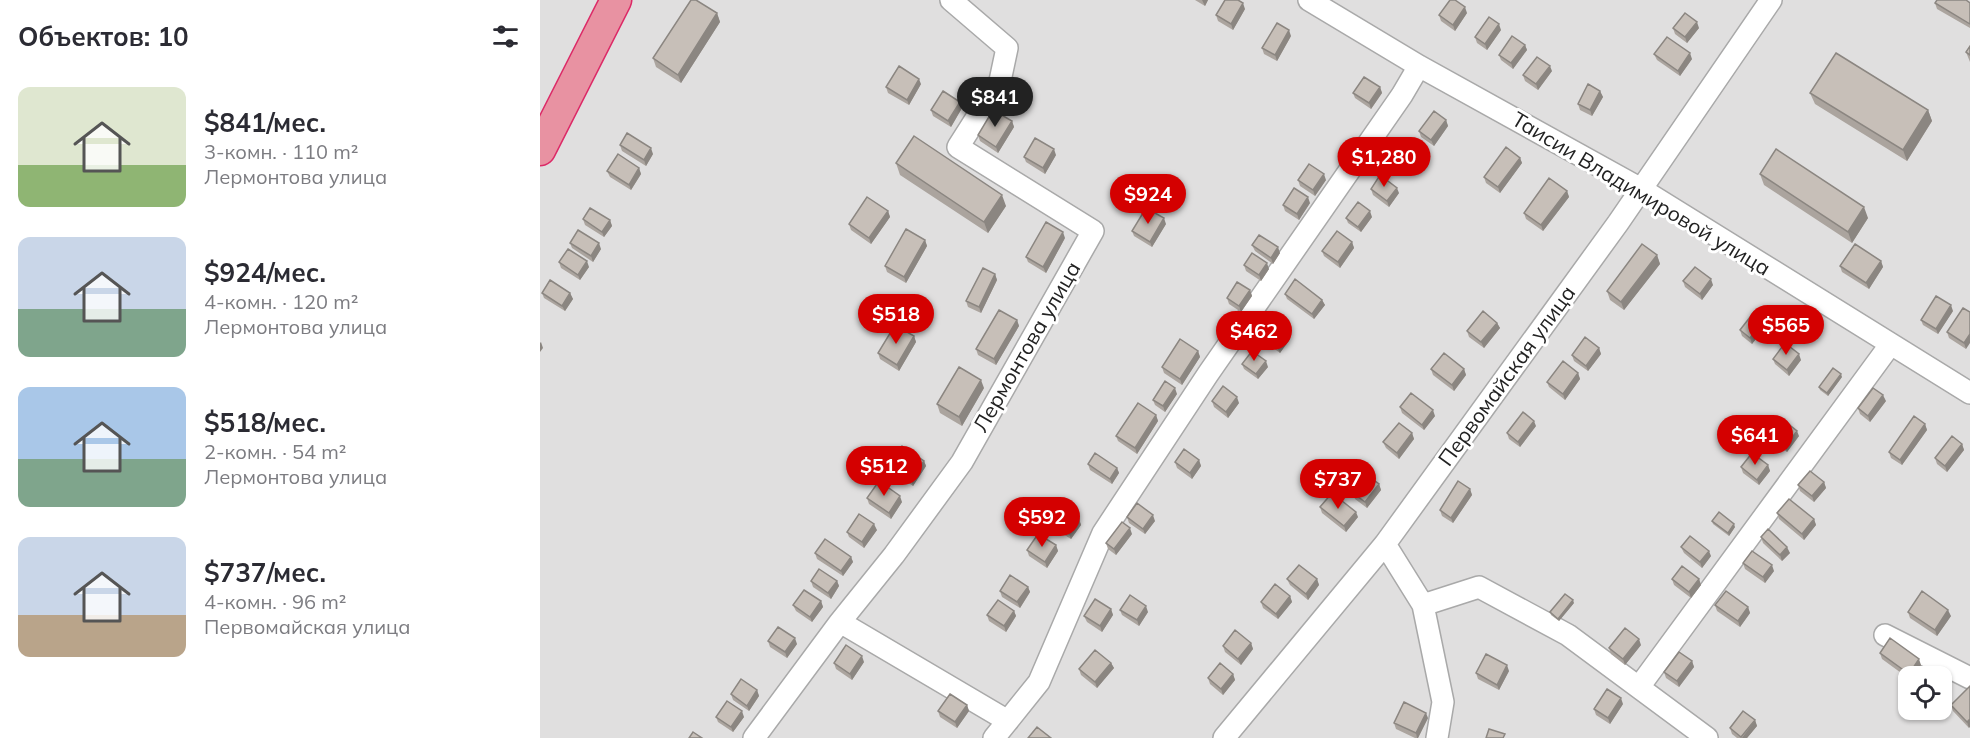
<!DOCTYPE html>
<html lang="ru">
<meta charset="utf-8">
<style>
body{margin:0;font-family:Mulish,sans-serif;background:#f7f7f7;color:#2b2b33;height:100vh;display:flex;flex-direction:column;font-size:22px;white-space:nowrap}
*{box-sizing:border-box;margin:0}
p{font-size:20px;color:#7c7c81}
.icon{flex:none;width:33px;height:33px;fill:none;stroke:currentColor;stroke-width:2;stroke-linecap:round;stroke-linejoin:round}
.map{position:relative;flex:1;overflow:hidden}
.sheet{display:flex;flex-direction:column;background:#fff;width:540px}
.sheet>*{flex:none}
.fabs{position:absolute;left:1358px;top:666px;display:grid;gap:12px}
.fabs a{display:grid;place-items:center;width:54px;height:54px;border-radius:12px;background:#fff;box-shadow:0 2px 4px #0004;font-size:30px}
.price{position:absolute;translate:-50% -51px;padding:0 14px;border-radius:21px;background:#d40000;color:#fff;font-size:20px;line-height:39px;filter:drop-shadow(0 2px 3px #0008)}
.price::after{content:'';position:absolute;left:50%;top:36px;width:18px;height:14px;margin-left:-9px;background:inherit;clip-path:polygon(0 0,100% 0,50% 100%)}
.price.selected{background:#222;color:#fff}
ul{padding:0;list-style:none}
li{display:flex;align-items:center;gap:18px;height:150px;padding:0 18px}
li span{display:grid;place-items:center;flex:none;width:168px;height:120px;border-radius:12px;color:#555}
li>.icon{margin-inline-start:auto}
span .icon{width:72px;height:72px;fill:#fffc;stroke-width:1}
li b{font-size:26px}
h2{display:flex;justify-content:space-between;align-items:center;height:72px;padding:0 18px;font-size:26px}
main{display:flex;flex:1;min-height:0}
.map>svg:first-child{display:block}
</style>
<main>
<section class="sheet">
<h2>Объектов: 10<svg class="icon" aria-label="filters" viewBox="0 0 24 24"><path d="M4 7h16M4 17h16"/><circle cx="9" cy="7" r="2"/><circle cx="15" cy="17" r="2"/></svg></h2>
<ul>
<li><span style="background:linear-gradient(#dfe7d0 65%,#8fb573 0)"><svg class="icon" aria-label="home" viewBox="0 0 24 24"><path d="M3 11l9-7 9 7M6 9v11h12V9"/></svg></span><div><b>$841/мес.</b><p>3-комн. · 110 m²</p><p>Лермонтова улица</p></div></li>
<li><span style="background:linear-gradient(#c9d6e8 60%,#7fa58c 0)"><svg class="icon" aria-label="home" viewBox="0 0 24 24"><path d="M3 11l9-7 9 7M6 9v11h12V9"/></svg></span><div><b>$924/мес.</b><p>4-комн. · 120 m²</p><p>Лермонтова улица</p></div></li>
<li><span style="background:linear-gradient(#a9c7e8 60%,#7fa58c 0)"><svg class="icon" aria-label="home" viewBox="0 0 24 24"><path d="M3 11l9-7 9 7M6 9v11h12V9"/></svg></span><div><b>$518/мес.</b><p>2-комн. · 54 m²</p><p>Лермонтова улица</p></div></li>
<li><span style="background:linear-gradient(#c9d6e8 65%,#b9a48a 0)"><svg class="icon" aria-label="home" viewBox="0 0 24 24"><path d="M3 11l9-7 9 7M6 9v11h12V9"/></svg></span><div><b>$737/мес.</b><p>4-комн. · 96 m²</p><p>Первомайская улица</p></div></li>
</ul>
</section>
<div class="map">
<svg width="1430" height="738" viewBox="0 0 1430 738">
<rect width="100%" height="100%" fill="#f2efe9"/>
<path fill="#e0dfdf" fill-rule="evenodd" d="M0 0H1430V738H0ZM1368 676H1401V710H1368Z"/>
<g fill="none" stroke-linecap="round" stroke-linejoin="round">
<defs>
<path id="minor" d="M769 0 879 66 1101 189 1430 393
M845 544 883 605 903 702 897 738
M883 605 939 587 1028 635 1167 738
M300 622 468 721
M1345 635 1430 678
M1099 687 1350 345
M214 738 300 622 354 555 422 462 553 231 418 147 460 81 467 48 411 0
M454 738 499 682 563 533 668 374 862 95 879 66
M684 738 845 544 1078 223 1231 0"/>
<path id="highway" d="M0 150 76 0"/>
</defs>
<use href="#minor" stroke="#a9a9a9" stroke-width="24"/>
<use href="#highway" stroke="#dc2a67" stroke-width="33"/>
<use href="#minor" stroke="#fff" stroke-width="21"/>
<use href="#highway" stroke="#e892a2" stroke-width="30"/>
</g>
<path fill="#aba49e" d="M655 0H668L665 6Z
M1395 3H1430V28L1397 9Z
M705 9 693 30 678 21 676 15Z
M177 13 180 22 141 83 116 67 113 58Z
M927 13 915 31 901 21 899 15Z
M1133 28H1159L1147 43 1135 34Z
M961 30 947 50 937 43 935 37Z
M751 36 737 61 724 54 722 48Z
M985 45 987 50 973 69 961 60 959 55Z
M1430 46V62L1426 52Z
M1114 54 1152 59 1140 76 1117 60Z
M1012 71 998 90 985 81 983 75Z
M381 84 369 105 348 93 346 87Z
M840 87 842 93 831 109 815 98 813 93Z
M1060 91 1063 97 1052 116 1040 110 1038 104Z
M1270 93 1388 110 1392 121 1367 161 1275 104Z
M422 108 411 127 393 116 391 110Z
M906 120 908 126 894 146 881 137 879 131Z
M472 121 474 127 458 153 440 141 438 135Z
M80 145 113 154 106 166 82 151Z
M516 155 505 174 486 162 484 157Z
M980 158 982 163 960 193 946 183 944 177Z
M356 163 466 206 448 233 360 175Z
M99 168 101 174 91 190 70 177 67 171Z
M1220 174 1328 218 1312 243 1224 185Z
M758 180H786L775 196 760 186Z
M831 189 859 193 849 207 833 195Z
M1027 191 1029 197 1003 231 986 219 984 213Z
M770 203 759 220 745 211 743 205Z
M348 211 350 217 331 244 311 230 309 224Z
M832 217 821 232 808 223 806 218Z
M43 219 70 220 72 226 64 237 45 225Z
M626 224 612 247 594 236 592 231Z
M525 238 506 273 488 262 486 257Z
M385 240 387 246 366 283 347 272 345 266Z
M812 242 814 248 800 268 784 256 782 251Z
M30 243 61 249 53 262 32 248Z
M712 245 740 253 733 264 715 251Z
M1117 255 1120 264 1084 310 1070 300 1067 291Z
M1341 261 1343 267 1329 289 1302 272 1300 266Z
M19 262 49 267 40 280 21 268Z
M704 265 729 269 721 281 706 271Z
M455 274 457 280 441 313 428 307 426 301Z
M1143 281 1173 285 1162 300 1145 287Z
M710 290 712 296 701 312 689 304 687 298Z
M2 293H30L33 299 25 311 4 298Z
M745 294 782 300 785 305 774 319 747 299Z
M1423 308 1426 349 1409 338 1407 332Z
M1413 311 1398 334 1383 325 1381 320Z
M477 320 479 326 456 365 438 355 436 349Z
M957 323 960 328 944 348 929 337 927 331Z
M1226 326 1212 344 1202 336 1200 330Z
M748 333 750 339 740 353 724 341 722 335Z
M374 336 376 342 359 371 340 359 338 353Z
M1059 348 1061 354 1048 371 1034 361 1032 355Z
M658 351 660 357 642 385 624 373 622 367Z
M1233 359 1261 360 1249 376 1235 364Z
M702 364 728 367 718 379 704 369Z
M891 369H924L926 375 914 391 893 375Z
M1038 373 1040 379 1025 400 1009 387 1007 382Z
M1302 377 1288 396 1280 390 1279 387Z
M444 388 422 426 400 413 397 404Z
M637 394 625 412 615 405 613 400Z
M672 401 699 403 688 418 674 407Z
M1346 401 1330 422 1320 414 1318 408Z
M860 407 895 416 884 430 862 413Z
M616 415 618 421 597 454 578 441 576 436Z
M1385 424 1387 430 1362 465 1351 458 1349 452Z
M996 426 980 447 969 439 967 433Z
M872 433 874 439 859 459 846 448 843 442Z
M1230 435 1259 436 1247 452 1232 441Z
M1422 444 1424 450 1407 472 1397 464 1395 458Z
M659 460 661 466 652 479 637 468 635 462Z
M384 461 386 466 373 486 351 471 349 465Z
M548 464 577 468 579 473 572 484 550 470Z
M1228 465 1230 471 1219 485 1203 473 1201 467Z
M1284 482 1286 488 1274 502 1260 491 1258 485Z
M839 484 841 490 827 508 815 499 813 493Z
M930 489 932 495 913 523 902 516 900 510Z
M327 498 362 502 351 519 329 504Z
M780 507 818 517 806 532 782 513Z
M1237 513 1274 519 1276 525 1264 540 1239 519Z
M587 517 615 521 605 534 589 523Z
M539 519 541 525 531 539 515 529 513 523Z
M1172 521 1195 527 1189 536 1173 524Z
M337 530 324 548 309 537 307 532Z
M592 534 576 555 568 549 566 543Z
M1221 537 1250 553 1242 561 1223 543Z
M516 545 518 551 507 568 489 556 487 550Z
M1141 547 1171 556 1162 568 1144 553Z
M275 553 311 557 313 562 303 576 277 559Z
M1203 563 1234 571 1225 583 1205 569Z
M747 579H777L779 585 768 600 750 585Z
M1132 579H1159L1161 585 1151 598 1134 585Z
M271 581H297L299 586 291 599 273 587Z
M488 587 490 592 480 608 462 597 460 591Z
M750 596 752 602 738 619 723 608 721 602Z
M281 601 283 607 272 622 256 611 253 605Z
M1034 603 1019 621 1011 615 1010 612Z
M1175 605 1208 607 1210 613 1200 627 1177 611Z
M571 609 573 615 562 632 547 622 544 616Z
M580 610 608 612 599 626 582 615Z
M474 611 476 616 466 632 449 621 447 615Z
M1368 612 1411 616 1397 636 1370 618Z
M228 641 257 644 247 658 230 647Z
M711 643 713 649 701 665 685 652 683 646Z
M1101 645 1085 665 1071 654 1069 648Z
M1340 653 1381 665 1373 676H1368V678L1342 659Z
M1152 661 1154 667 1139 687 1126 678 1124 672Z
M324 662 312 680 296 669 294 663Z
M571 663 574 668 557 688 541 675 539 669Z
M969 671 959 690 938 679 936 673Z
M693 674 695 680 683 695 670 684 668 678Z
M1430 686 1429 728 1413 711 1411 705Z
M217 690 219 696 209 711 193 700 191 694Z
M1083 704 1070 724 1056 715 1054 709Z
M427 705 429 711 417 728 400 717 398 711Z
M176 717H204L193 732 178 722Z
M888 718 878 738H875L856 729 854 723Z
M1215 720 1217 726 1207 738H1197L1192 734 1190 728Z"/>
<path fill="#8b8681" d="M662 0H668L665 6Z
M703 3 705 9 693 30 691 24Z
M925 7 927 13 915 31 913 25Z
M177 13 180 22 141 83 138 75Z
M1157 22 1159 28 1147 43 1145 37Z
M959 24 961 30 947 50 945 44Z
M749 30 751 36 737 61 735 55Z
M985 45 987 50 973 69 971 63Z
M1150 53 1152 59 1140 76 1138 71Z
M1010 66 1012 71 998 90 996 84Z
M379 79 381 84 369 105 367 100Z
M840 87 842 93 831 109 829 103Z
M1060 91 1063 97 1052 116 1050 110Z
M420 102 422 108 411 127 408 121Z
M1388 110 1392 121 1367 161 1363 150Z
M906 120 908 126 894 146 891 140Z
M472 121 474 127 458 153 456 147Z
M111 148 113 154 106 166 104 160Z
M514 149 516 155 505 174 503 168Z
M980 158 982 163 960 193 958 187Z
M99 168 101 174 91 190 89 185Z
M784 174 786 180 775 196 773 190Z
M857 188 859 193 849 207 847 201Z
M1027 191 1029 197 1003 231 1001 225Z
M462 195 466 206 448 233 444 222Z
M768 197 770 203 759 220 757 214Z
M1324 207 1328 218 1312 243 1308 232Z
M348 211 350 217 331 244 329 238Z
M830 211 832 217 821 232 818 227Z
M624 218 626 224 612 247 610 242Z
M70 220 72 226 64 237 62 232Z
M523 232 525 238 506 273 503 267Z
M385 240 387 246 366 283 364 277Z
M812 242 814 248 800 268 798 262Z
M59 243 61 249 53 262 51 256Z
M738 247 740 253 733 264 731 258Z
M1117 255 1120 264 1084 310 1081 302Z
M47 261 49 267 40 280 38 275Z
M1341 261 1343 267 1329 289 1326 283Z
M727 263 729 269 721 281 719 275Z
M455 274 457 280 441 313 439 307Z
M1171 279 1173 285 1162 300 1160 294Z
M710 290 712 296 701 312 699 306Z
M30 293 33 299 25 311 22 306Z
M782 300 785 305 774 319 772 314Z
M1411 305 1413 311 1398 334 1396 329Z
M477 320 479 326 456 365 454 359Z
M1224 320 1226 326 1212 344 1210 338Z
M957 323 960 328 944 348 941 342Z
M748 333 750 339 740 353 737 347Z
M1430 334V343L1426 349 1424 343Z
M374 336 376 342 359 371 357 365Z
M1 342 3 348 0 352V343Z
M1059 348 1061 354 1048 371 1046 366Z
M658 351 660 357 642 385 640 379Z
M1259 354 1261 360 1249 376 1247 370Z
M726 361 728 367 718 379 716 374Z
M924 369 926 375 914 391 912 385Z
M1038 373 1040 379 1025 400 1023 394Z
M1301 374 1302 377 1288 396 1287 393Z
M441 380 444 388 422 426 419 417Z
M635 388 637 394 625 412 623 406Z
M1343 395 1346 401 1330 422 1328 416Z
M697 397 699 403 688 418 686 412Z
M893 410 895 416 884 430 882 425Z
M616 415 618 421 597 454 595 448Z
M994 421 996 426 980 447 978 442Z
M1385 424 1387 430 1362 465 1360 460Z
M1257 431 1259 436 1247 452 1245 447Z
M872 433 874 439 859 459 857 453Z
M1422 444 1424 450 1407 472 1405 466Z
M659 460 661 466 652 479 650 473Z
M384 461 386 466 373 486 371 480Z
M1228 465 1230 471 1219 485 1217 480Z
M577 468 579 473 572 484 570 479Z
M1284 482 1286 488 1274 502 1272 496Z
M839 484 841 490 827 508 825 502Z
M930 489 932 495 913 523 911 518Z
M360 496 362 502 351 519 349 513Z
M816 512 818 517 806 532 804 526Z
M613 515 615 521 605 534 603 529Z
M539 519 541 525 531 539 529 534Z
M1274 519 1276 525 1264 540 1262 534Z
M334 524 337 530 324 548 322 542Z
M1194 524 1195 527 1189 536 1188 533Z
M590 528 592 534 576 555 574 549Z
M516 545 518 551 507 568 505 562Z
M1247 547 1250 553 1242 561 1240 555Z
M1169 551 1171 556 1162 568 1160 562Z
M311 557 313 562 303 576 301 571Z
M1232 565 1234 571 1225 583 1223 577Z
M777 579 779 585 768 600 766 594Z
M1159 579 1161 585 1151 598 1149 592Z
M297 581 299 586 291 599 288 593Z
M488 587 490 592 480 608 477 602Z
M750 596 752 602 738 619 736 614Z
M1033 600 1034 603 1019 621 1018 619Z
M281 601 283 607 272 622 270 617Z
M606 606 608 612 599 626 597 620Z
M1208 607 1210 613 1200 627 1198 621Z
M571 609 573 615 562 632 560 626Z
M1408 610 1411 616 1397 636 1395 630Z
M474 611 476 616 466 632 464 626Z
M255 638 257 644 247 658 245 652Z
M1099 639 1101 645 1085 665 1083 659Z
M711 643 713 649 701 665 698 659Z
M322 656 324 662 312 680 310 674Z
M1379 659 1381 665 1373 676H1370L1369 674Z
M1152 661 1154 667 1139 687 1137 681Z
M571 663 574 668 557 688 555 682Z
M967 665 969 671 959 690 957 685Z
M693 674 695 680 683 695 681 689Z
M217 690 219 696 209 711 207 706Z
M1081 698 1083 704 1070 724 1068 718Z
M427 705 429 711 417 728 415 722Z
M202 711 204 717 193 732 191 727Z
M886 713 888 718 878 738H877L876 733Z
M1430 719V727L1429 728 1427 722Z
M1215 720 1217 726 1207 738H1202Z"/>
<path fill="#c7bfb8" stroke="#8b8681" stroke-width="1.5" d="M151 0H156L177 13 138 75 113 58Z
M685 0H698L703 3 691 24 676 15Z
M910 0H915L925 7 913 25 899 15Z
M1397 0H1426L1430 3V24L1395 3Z
M1145 13 1157 22 1145 37 1133 28Z
M949 17 959 24 945 44 935 37Z
M737 23 749 30 735 55 722 48Z
M972 36 985 45 971 63 959 55Z
M1127 37 1150 53 1138 71 1114 54Z
M1430 46V55L1426 52Z
M1296 53 1388 110 1363 150 1270 93Z
M997 57 1010 66 996 84 983 75Z
M359 66 379 79 367 100 346 87Z
M824 77 840 87 829 103 813 93Z
M1048 84 1060 91 1050 110 1038 104Z
M403 91 420 102 408 121 391 110Z
M453 110 472 121 456 147 438 135Z
M894 111 906 120 891 140 879 131Z
M87 133 111 148 104 160 80 145Z
M374 136 462 195 444 222 356 163Z
M495 138 514 149 503 168 484 157Z
M966 147 980 158 958 187 944 177Z
M1236 149 1324 207 1308 232 1220 174Z
M78 154 99 168 89 185 67 171Z
M769 164 784 174 773 190 758 180Z
M840 175 857 188 847 201 831 189Z
M1009 178 1027 191 1001 225 984 213Z
M754 188 768 197 757 214 743 205Z
M327 197 348 211 329 238 309 224Z
M818 202 830 211 818 227 806 218Z
M50 208 70 220 62 232 43 219Z
M606 208 624 218 610 242 592 231Z
M506 222 523 232 503 267 486 257Z
M366 229 385 240 364 277 345 266Z
M38 230 59 243 51 256 30 243Z
M797 231 812 242 798 262 782 251Z
M719 235 738 247 731 258 712 245Z
M1102 244 1117 255 1081 302 1067 291Z
M1315 244 1341 261 1326 283 1300 266Z
M28 249 47 261 38 275 19 262Z
M712 253 727 263 719 275 704 265Z
M1155 267 1171 279 1160 294 1143 281Z
M443 268 455 274 439 307 426 301Z
M755 279 782 300 772 314 745 294Z
M10 280 30 293 22 306 2 293Z
M697 282 710 290 699 306 687 298Z
M1396 296 1411 305 1396 329 1381 320Z
M1423 308 1430 312V334L1424 343 1407 332Z
M459 310 477 320 454 359 436 349Z
M943 311 957 323 941 342 927 331Z
M1214 312 1224 320 1210 338 1200 330Z
M732 321 748 333 737 347 722 335Z
M355 325 374 336 357 365 338 353Z
M1045 337 1059 348 1046 366 1032 355Z
M640 339 658 351 640 379 622 367Z
M1245 343 1259 354 1247 370 1233 359Z
M712 351 726 361 716 374 702 364Z
M904 353 924 369 912 385 891 369Z
M1023 361 1038 373 1023 394 1007 382Z
M419 367 441 380 419 417 397 404Z
M1293 368 1301 374 1287 393 1279 387Z
M625 381 635 388 623 406 613 400Z
M683 386 697 397 686 412 672 401Z
M1333 388 1343 395 1328 416 1318 408Z
M871 393 893 410 882 425 860 407Z
M598 403 616 415 595 448 576 436Z
M983 412 994 421 978 442 967 433Z
M1374 416 1385 424 1360 460 1349 452Z
M1242 419 1257 431 1245 447 1230 435Z
M859 423 872 433 857 453 843 442Z
M1412 436 1422 444 1405 466 1395 458Z
M362 446 384 461 371 480 349 465Z
M644 449 659 460 650 473 635 462Z
M555 453 577 468 570 479 548 464Z
M1212 453 1228 465 1217 480 1201 467Z
M1270 471 1284 482 1272 496 1258 485Z
M827 475 839 484 825 502 813 493Z
M339 481 360 496 349 513 327 498Z
M918 481 930 489 911 518 900 510Z
M792 493 816 512 804 526 780 507Z
M1249 499 1274 519 1262 534 1237 513Z
M597 503 613 515 603 529 587 517Z
M523 508 539 519 529 534 513 523Z
M1179 512 1194 524 1188 533 1172 521Z
M319 514 334 524 322 542 307 532Z
M582 522 590 528 574 549 566 543Z
M1228 529 1247 547 1240 555 1221 537Z
M498 534 516 545 505 562 487 550Z
M1150 536 1169 551 1160 562 1141 547Z
M285 539 311 557 301 571 275 553Z
M1212 551 1232 565 1223 577 1203 563Z
M759 565 777 579 766 594 747 579Z
M1142 566 1159 579 1149 592 1132 579Z
M279 569 297 581 288 593 271 581Z
M470 575 488 587 477 602 460 591Z
M735 584 750 596 736 614 721 602Z
M264 590 281 601 270 617 253 605Z
M1186 591 1208 607 1198 621 1175 605Z
M1382 591 1408 610 1395 630 1368 612Z
M1025 594 1033 600 1018 619 1010 612Z
M590 595 606 606 597 620 580 610Z
M555 599 571 609 560 626 544 616Z
M458 600 474 611 464 626 447 615Z
M238 627 255 638 245 652 228 641Z
M1085 628 1099 639 1083 659 1069 648Z
M695 630 711 643 698 659 683 646Z
M1350 638 1379 659 1369 674 1340 653Z
M306 645 322 656 310 674 294 663Z
M555 650 571 663 555 682 539 669Z
M1139 652 1152 661 1137 681 1124 672Z
M946 654 967 665 957 685 936 673Z
M680 663 693 674 681 689 668 678Z
M201 679 217 690 207 706 191 694Z
M1430 686V719L1427 722 1411 705Z
M1067 689 1081 698 1068 718 1054 709Z
M410 694 427 705 415 722 398 711Z
M187 701 202 711 191 727 176 717Z
M864 702 886 713 876 733 854 723Z
M1203 711 1215 720 1201 737 1190 728Z
M497 727 511 738H488Z
M949 729 965 734 963 738H946Z
M153 732 162 738H149Z"/>
<g text-anchor="middle" stroke-width="6" stroke-linejoin="round" paint-order="stroke">
<g font-size="21" fill="#222" stroke="#fff">
<text transform="translate(1101 194) rotate(31)" y="7">Таисии Владимировой улица</text>
<text transform="translate(487 347) rotate(-60)" y="7">Лермонтова улица</text>
<text transform="translate(967 376) rotate(-54)" y="7">Первомайская улица</text>
</g>
</g>
</svg>
<div class="fabs">
<a><svg class="icon" aria-label="locate" viewBox="0 0 24 24"><circle cx="12" cy="12" r="6"/><path d="M12 2v4M12 18v4M2 12h4M18 12h4"/></svg></a>
</div>
<b class="price selected" style="left:455px;top:128px">$841</b>
<b class="price" style="left:844px;top:188px">$1,280</b>
<b class="price" style="left:608px;top:225px">$924</b>
<b class="price" style="left:356px;top:345px">$518</b>
<b class="price" style="left:1246px;top:356px">$565</b>
<b class="price" style="left:714px;top:362px">$462</b>
<b class="price" style="left:1215px;top:466px">$641</b>
<b class="price" style="left:344px;top:497px">$512</b>
<b class="price" style="left:798px;top:510px">$737</b>
<b class="price" style="left:502px;top:548px">$592</b>
</div>
</main>
